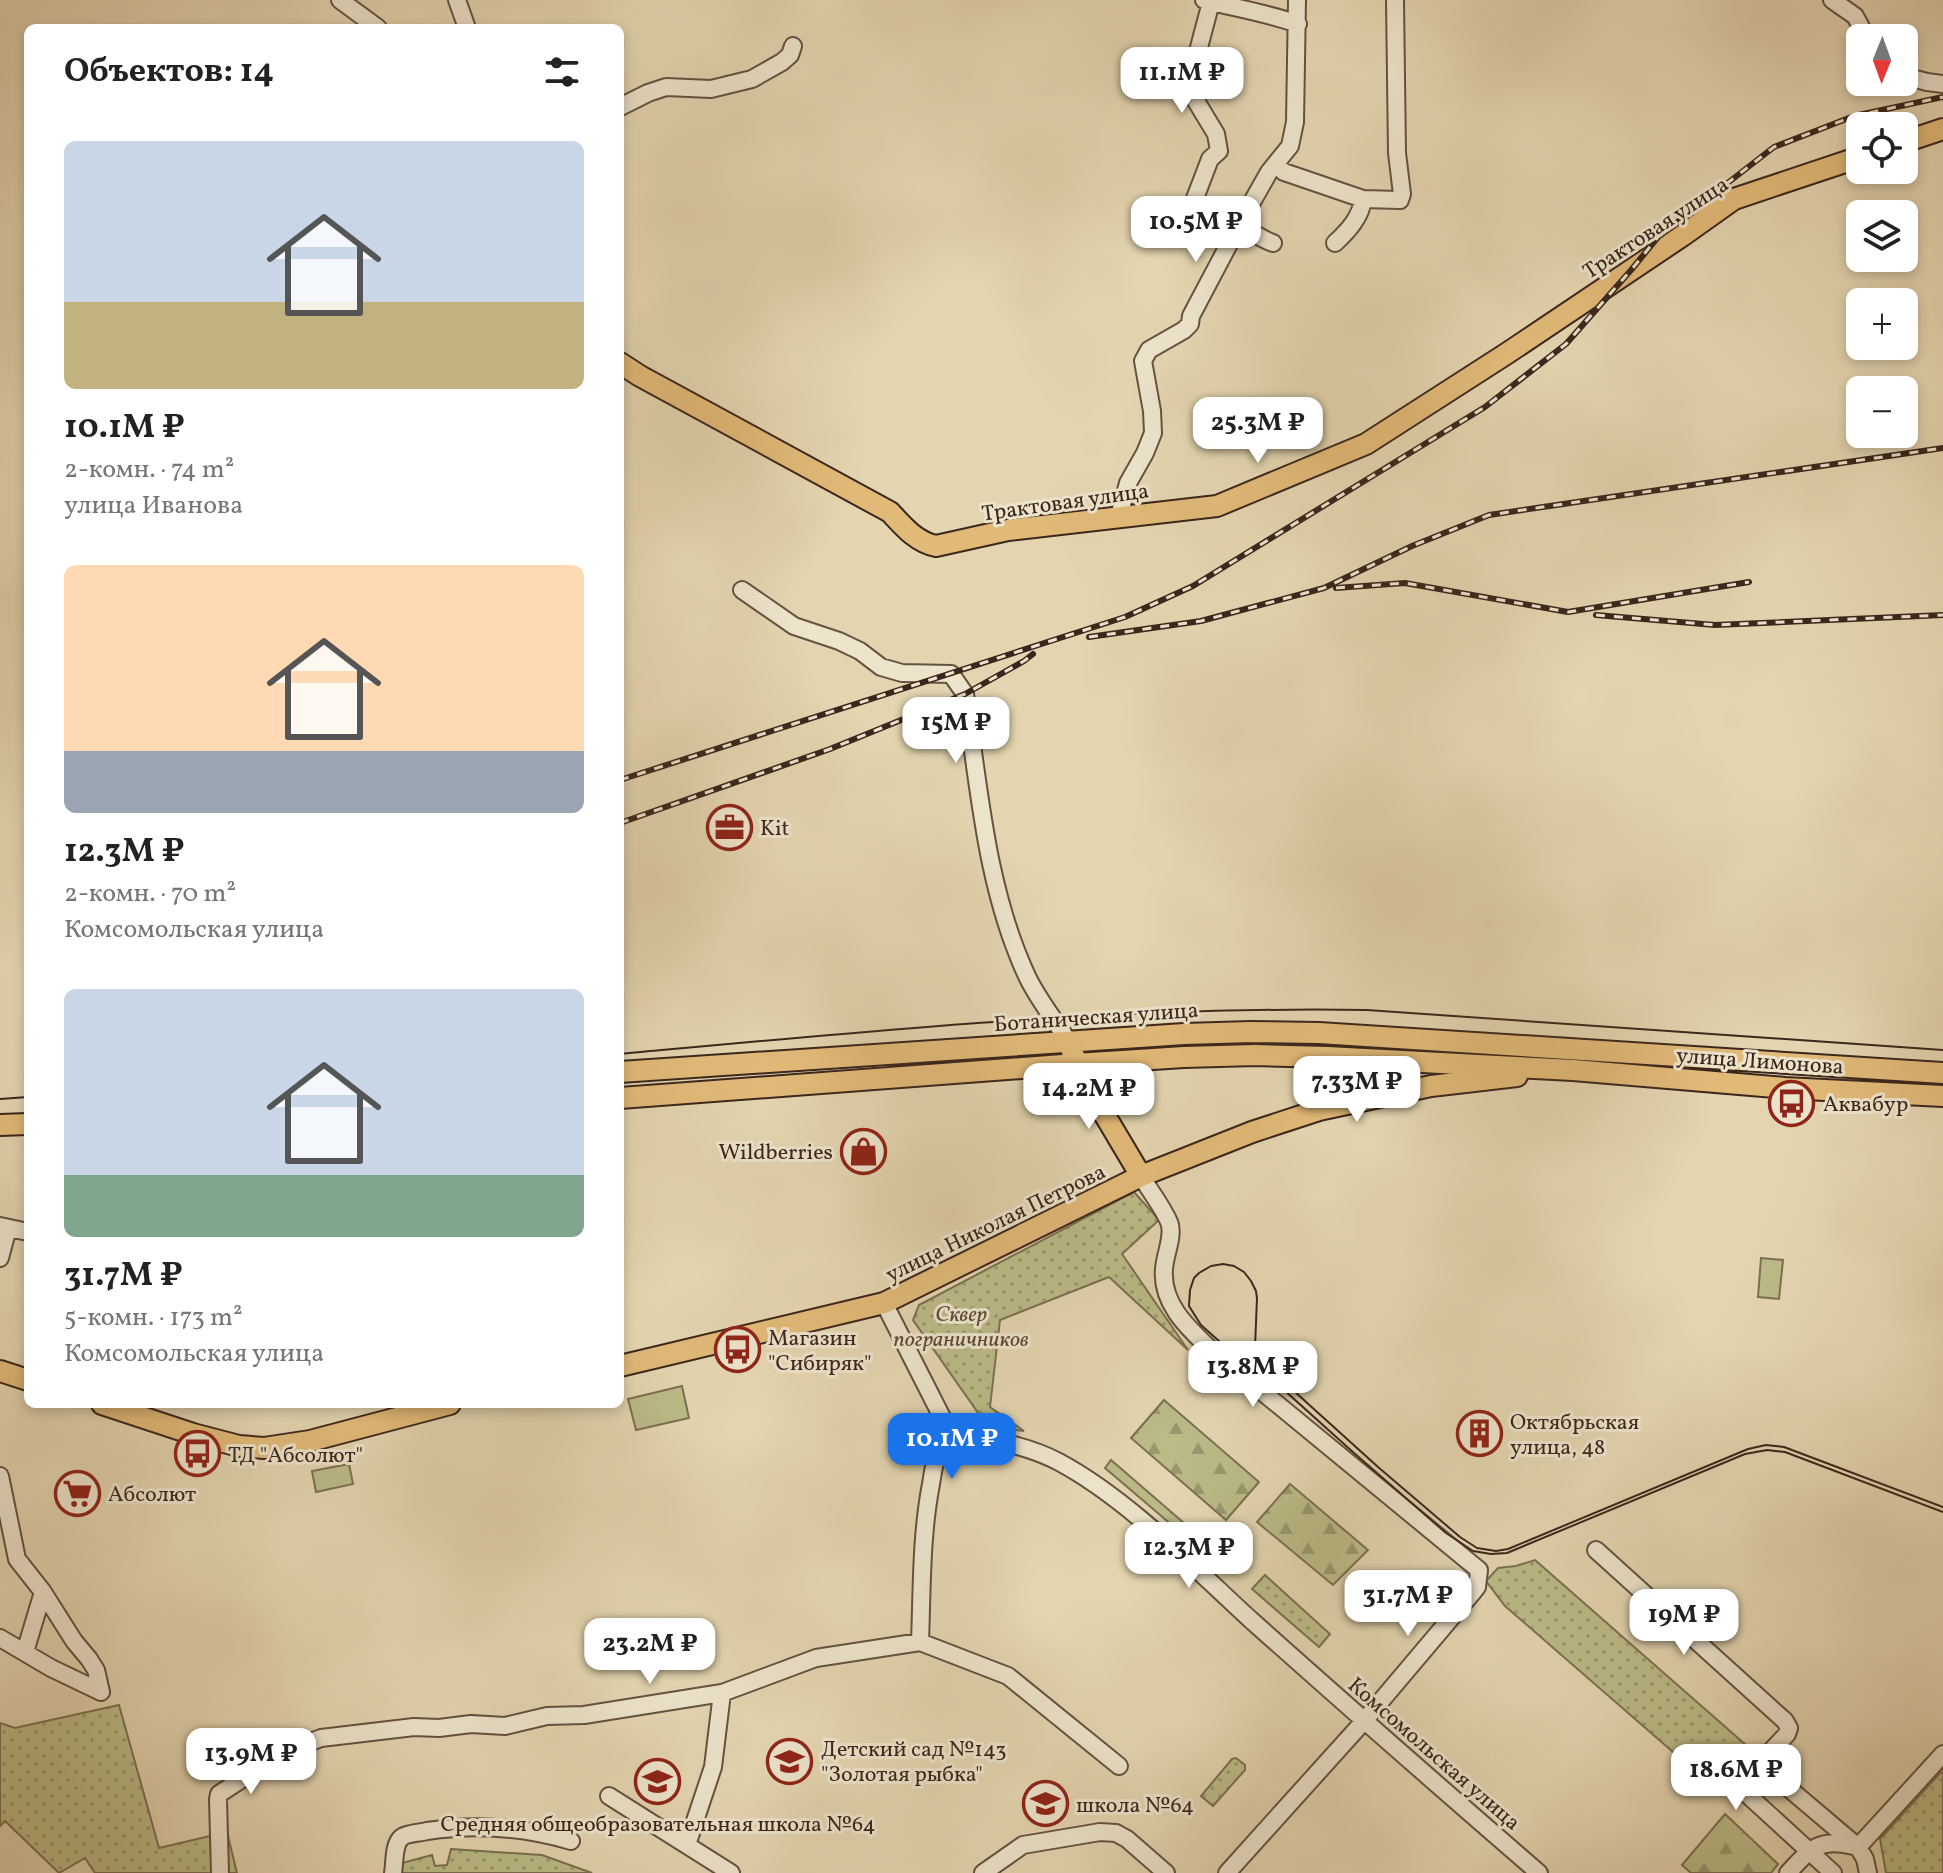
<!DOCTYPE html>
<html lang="ru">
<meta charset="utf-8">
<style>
body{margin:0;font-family:Vollkorn,serif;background:#f2f2f2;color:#222;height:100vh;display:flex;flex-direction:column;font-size:30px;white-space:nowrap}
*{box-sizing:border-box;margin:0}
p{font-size:26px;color:#767676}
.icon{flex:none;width:44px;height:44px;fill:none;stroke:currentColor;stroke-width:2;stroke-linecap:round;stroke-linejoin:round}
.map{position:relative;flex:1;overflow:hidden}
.drawer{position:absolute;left:24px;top:24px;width:600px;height:1384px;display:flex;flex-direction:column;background:#fff;border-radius:12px;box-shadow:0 4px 12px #0003}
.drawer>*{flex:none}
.needle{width:52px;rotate:181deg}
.tools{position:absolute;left:1846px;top:24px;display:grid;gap:16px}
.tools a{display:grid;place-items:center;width:72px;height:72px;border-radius:12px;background:#fff;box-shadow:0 4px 12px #0003;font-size:40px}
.price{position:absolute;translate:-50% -68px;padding:0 18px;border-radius:16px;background:#fff;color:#222;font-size:26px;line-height:52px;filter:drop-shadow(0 2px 4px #0008)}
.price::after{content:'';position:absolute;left:50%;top:48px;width:24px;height:18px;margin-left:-12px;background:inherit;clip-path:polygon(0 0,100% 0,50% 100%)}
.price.on{background:#1a73e8;color:#fff}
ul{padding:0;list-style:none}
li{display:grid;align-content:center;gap:16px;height:424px;padding:0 40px}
li span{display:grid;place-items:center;height:248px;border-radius:12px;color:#555}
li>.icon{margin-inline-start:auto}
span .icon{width:144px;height:144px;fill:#fffc;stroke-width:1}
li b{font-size:34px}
h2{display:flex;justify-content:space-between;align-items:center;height:96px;padding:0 40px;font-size:34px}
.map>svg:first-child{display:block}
</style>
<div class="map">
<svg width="1943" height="1873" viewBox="0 0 1943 1873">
<defs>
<pattern id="green-dots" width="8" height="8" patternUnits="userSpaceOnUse" patternTransform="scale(2)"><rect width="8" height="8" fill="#bbbb87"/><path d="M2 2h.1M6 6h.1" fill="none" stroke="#99986e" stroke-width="1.8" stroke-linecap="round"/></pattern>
<pattern id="forest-firs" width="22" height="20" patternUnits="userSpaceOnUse" patternTransform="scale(2)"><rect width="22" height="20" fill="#bbbb87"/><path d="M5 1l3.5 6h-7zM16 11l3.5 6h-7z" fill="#99986e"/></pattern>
</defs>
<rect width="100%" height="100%" fill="#e4d5b0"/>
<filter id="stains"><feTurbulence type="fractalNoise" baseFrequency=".0025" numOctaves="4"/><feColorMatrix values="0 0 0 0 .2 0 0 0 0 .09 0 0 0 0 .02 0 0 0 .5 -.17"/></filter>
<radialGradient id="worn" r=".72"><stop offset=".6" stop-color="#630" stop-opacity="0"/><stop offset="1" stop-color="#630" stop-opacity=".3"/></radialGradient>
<path fill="url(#green-dots)" stroke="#7b7052" stroke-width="2" d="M1134 1192 1159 1220 1122 1254 1188 1350 1109 1277 1000 1320 990 1407 1024 1431 988 1427 913 1320 919 1305Z
M1535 1560 1754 1752 1719 1792 1505 1606 1486 1581 1498 1568 1516 1566Z
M1265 1575 1330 1634 1319 1647 1252 1589Z
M119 1705 159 1848 227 1832 237 1873H95L85 1858 59 1873 5 1821 0 1826V1723L15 1728Z
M1236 1758 1245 1765V1770L1213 1806 1201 1796 1232 1759Z
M1943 1770V1873H1886L1880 1839Z
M451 1849 542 1855 592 1873H397L402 1863 432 1855 435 1866 447 1865Z"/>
<path fill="url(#forest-firs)" stroke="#7b7052" stroke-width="2" d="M1164 1400 1259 1482 1226 1520 1131 1438Z
M1111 1460 1206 1542 1200 1549 1105 1468Z
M1290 1484 1368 1550 1333 1585 1257 1522Z
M1725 1814 1778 1864 1771 1873H1691L1682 1865Z"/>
<path fill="#bbbb87" stroke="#7b7052" stroke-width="2" d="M1761 1258 1783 1260 1779 1299 1758 1297Z
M682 1386 689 1418 636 1430 628 1399Z
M349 1464 353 1484 316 1492 312 1471Z"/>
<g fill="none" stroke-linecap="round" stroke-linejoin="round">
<defs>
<path id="minor" d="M340 0 378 28
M457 0 467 28
M1204 0C1235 8 1267 13 1298 24
M1832 0 1855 16 1867 38
M1904 76 1927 82 1943 84
M620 107 648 93 666 87 711 89 752 79 782 62 790 55 793 46
M1276 165 1284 172 1363 199 1400 200 1402 194 1397 153 1395 0
M1196 220 1192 206 1210 159 1219 151 1216 134 1196 101 1194 84 1197 55 1211 2
M1239 225C1251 231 1261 239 1273 243
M1335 243C1348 231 1361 217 1363 199
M1119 516 1128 483 1145 453 1153 433 1152 411 1143 361 1149 350 1184 330 1190 324 1191 316 1239 225 1269 172 1290 146 1295 122 1297 0
M742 590 794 626 839 641 860 651 881 667 902 673 951 674 965 694C979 787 986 887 1026 974 1036 997 1055 1020 1068 1041
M1141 1176C1148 1188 1167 1213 1170 1225 1173 1239 1165 1254 1164 1269 1161 1303 1187 1327 1209 1348L1479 1570 1477 1587 1473 1592 1364 1721 1227 1873
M0 1226 28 1232
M0 1258 8 1228
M884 1303 949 1431C986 1439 1025 1444 1059 1462 1128 1499 1193 1567 1251 1620 1346 1705 1442 1789 1539 1873
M0 1476 17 1559 43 1592 74 1641 89 1659 96 1670 101 1692
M1596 1550 1785 1721 1789 1728 1787 1734 1738 1786 1833 1873
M0 1638 51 1668 101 1692
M920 1642 1008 1676 1119 1766
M25 1652 43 1592
M1760 1764 1858 1847 1865 1859 1868 1873
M609 1796 731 1873
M687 1845 713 1767 722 1693 816 1658 920 1642C922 1589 921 1536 931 1484 934 1464 937 1448 949 1431
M1858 1847 1943 1754
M220 1873 218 1799 219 1794 282 1753 321 1738 414 1727 439 1728 471 1724 505 1726 547 1716 584 1715 722 1693
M393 1873C395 1863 393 1844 402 1837 408 1833 420 1833 427 1831 475 1824 524 1827 571 1841
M983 1873 1023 1845 1100 1832 1116 1833 1127 1839 1166 1873
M1788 1873C1810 1849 1820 1837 1854 1846"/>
<path id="major" d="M1904 142 1943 129
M620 363 640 376 890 512C903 526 916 542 936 546L1008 530 1217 506 1366 444 1506 354 1682 236 1734 199 1860 157
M1072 1052 1094 1097 1141 1176
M620 1072 1184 1034 1251 1032 1319 1033 1943 1073
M620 1098 1076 1064 1184 1057 1255 1055 1327 1057 1573 1070 1785 1088 1943 1096
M0 1125 28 1124
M620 1366 884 1303 1141 1176 1252 1132 1319 1110 1431 1086 1517 1076
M0 1371 28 1380
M102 1404 193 1434 239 1446 264 1448 310 1441 450 1404"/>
</defs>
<use href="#minor" stroke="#655242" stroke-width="20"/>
<use href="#major" stroke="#3b261d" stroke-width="24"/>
<use href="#minor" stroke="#ede4cc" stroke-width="16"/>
<use href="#major" stroke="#e2ba78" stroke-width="20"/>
<path stroke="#3b261d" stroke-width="2" d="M620 1054C869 1031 1117 1006 1367 1010L1943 1050
M0 1099 28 1097
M1943 1507 1784 1447 1766 1445 1748 1449 1508 1549 1496 1551 1477 1548 1460 1537 1378 1467 1264 1364 1255 1347 1257 1298 1256 1291 1251 1281 1244 1272 1234 1266 1223 1264 1211 1266 1199 1273 1194 1278 1190 1290 1189 1306 1201 1325 1229 1350 1263 1371 1354 1453 1446 1533 1473 1551 1491 1554 1507 1553 1745 1454 1767 1450 1785 1452 1943 1512"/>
<defs>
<path id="rail" d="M1336 588 1405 583 1568 612 1749 582
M1596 615 1715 625 1943 615
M1089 637 1201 621 1324 588 1412 546 1489 515 1943 448
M620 780 1125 617 1193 586 1485 407 1566 344 1632 269 1658 237 1774 147 1854 116 1943 97
M620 823 830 749 965 694 1024 661 1033 654"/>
</defs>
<use href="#rail" stroke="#3b261d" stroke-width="6"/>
<use href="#rail" stroke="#ede4cc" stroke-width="3" stroke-dasharray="9" stroke-linecap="butt"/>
</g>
<defs>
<symbol id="office-ring" viewBox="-11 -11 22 22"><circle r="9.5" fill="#ede4cc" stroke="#8f2418" stroke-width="1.5"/><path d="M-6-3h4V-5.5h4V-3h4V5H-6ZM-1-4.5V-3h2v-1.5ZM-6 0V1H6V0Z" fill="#8f2418"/></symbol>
<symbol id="bus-ring" viewBox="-11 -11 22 22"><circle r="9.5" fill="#ede4cc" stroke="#8f2418" stroke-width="1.5"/><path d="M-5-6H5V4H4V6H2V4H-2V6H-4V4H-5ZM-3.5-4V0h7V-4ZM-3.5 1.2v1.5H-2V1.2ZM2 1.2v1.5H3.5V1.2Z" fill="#8f2418"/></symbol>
<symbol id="shop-ring" viewBox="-11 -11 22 22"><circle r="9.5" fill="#ede4cc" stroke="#8f2418" stroke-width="1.5"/><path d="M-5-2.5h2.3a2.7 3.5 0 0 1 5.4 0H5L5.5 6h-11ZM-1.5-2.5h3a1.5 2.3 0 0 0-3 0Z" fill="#8f2418"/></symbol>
<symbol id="building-ring" viewBox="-11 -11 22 22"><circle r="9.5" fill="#ede4cc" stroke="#8f2418" stroke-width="1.5"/><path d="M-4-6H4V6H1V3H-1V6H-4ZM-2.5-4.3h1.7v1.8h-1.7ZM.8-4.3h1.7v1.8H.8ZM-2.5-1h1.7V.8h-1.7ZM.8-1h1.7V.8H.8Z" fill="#8f2418"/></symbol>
<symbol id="supermarket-ring" viewBox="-11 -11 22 22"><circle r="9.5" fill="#ede4cc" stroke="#8f2418" stroke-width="1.5"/><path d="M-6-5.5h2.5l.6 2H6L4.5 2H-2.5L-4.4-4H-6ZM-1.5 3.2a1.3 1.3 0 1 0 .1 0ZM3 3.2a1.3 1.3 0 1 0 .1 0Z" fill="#8f2418"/></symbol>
<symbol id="school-ring" viewBox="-11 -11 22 22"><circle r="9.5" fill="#ede4cc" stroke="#8f2418" stroke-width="1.5"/><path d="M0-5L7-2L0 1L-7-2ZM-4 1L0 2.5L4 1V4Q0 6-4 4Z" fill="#8f2418"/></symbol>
</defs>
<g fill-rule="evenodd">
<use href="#office-ring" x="704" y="802" width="51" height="51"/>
<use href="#bus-ring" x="1766" y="1078" width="51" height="51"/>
<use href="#shop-ring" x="838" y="1126" width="51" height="51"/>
<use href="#bus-ring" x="712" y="1324" width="51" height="51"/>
<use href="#building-ring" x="1454" y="1408" width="51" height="51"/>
<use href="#bus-ring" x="172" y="1428" width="51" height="51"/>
<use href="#supermarket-ring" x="52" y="1468" width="51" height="51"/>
<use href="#school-ring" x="764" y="1736" width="51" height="51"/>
<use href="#school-ring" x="632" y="1756" width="51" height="51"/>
<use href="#school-ring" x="1020" y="1778" width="51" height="51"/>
</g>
<g text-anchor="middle" stroke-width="6" stroke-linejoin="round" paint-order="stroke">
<g font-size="22" fill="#3b261d" stroke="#ede4cc">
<text transform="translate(1655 227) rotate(-33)" y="8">Трактовая улица</text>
<text transform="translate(1065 501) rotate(-8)" y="8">Трактовая улица</text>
<text transform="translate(1096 1016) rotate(-4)" y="8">Ботаническая улица</text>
<text transform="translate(1760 1060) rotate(4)" y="8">улица Лимонова</text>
<text transform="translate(995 1222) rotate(-26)" y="8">улица Николая Петрова</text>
<text transform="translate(1435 1753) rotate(41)" y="8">Комсомольская улица</text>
</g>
<g font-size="22" fill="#3b261d" stroke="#ede4cc" text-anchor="start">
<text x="760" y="835">Kit</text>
<text x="1823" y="1111">Аквабур</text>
<text x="833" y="1159" text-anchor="end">Wildberries</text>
<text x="768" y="1345">Магазин<tspan x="768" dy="25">"Сибиряк"</tspan></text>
<text x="1510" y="1429">Октябрьская<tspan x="1510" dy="25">улица, 48</tspan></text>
<text x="228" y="1462">ТД "Абсолют"</text>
<text x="108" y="1501">Абсолют</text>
<text x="821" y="1756">Детский сад №143<tspan x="821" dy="25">"Золотая рыбка"</tspan></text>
<text x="1076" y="1812">школа №64</text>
<text x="658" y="1831" text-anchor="middle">Средняя общеобразовательная школа №64</text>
</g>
<g font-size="22" font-style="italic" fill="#5b4b38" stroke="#ede4cc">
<text x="961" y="1321">Сквер<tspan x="961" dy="25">пограничников</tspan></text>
</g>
</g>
<rect width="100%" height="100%" filter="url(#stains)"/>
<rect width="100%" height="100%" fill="url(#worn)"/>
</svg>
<div class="tools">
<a><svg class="needle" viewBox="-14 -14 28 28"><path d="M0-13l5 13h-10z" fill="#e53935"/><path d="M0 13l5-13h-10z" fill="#767676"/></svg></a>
<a><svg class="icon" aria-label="locate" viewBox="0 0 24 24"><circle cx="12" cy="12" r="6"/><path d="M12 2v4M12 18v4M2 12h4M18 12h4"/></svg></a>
<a><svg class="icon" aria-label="layers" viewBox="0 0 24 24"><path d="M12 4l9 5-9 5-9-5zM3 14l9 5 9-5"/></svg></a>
<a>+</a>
<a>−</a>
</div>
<b class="price" style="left:1182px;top:115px">11.1M ₽</b>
<b class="price" style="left:1196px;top:264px">10.5M ₽</b>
<b class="price" style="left:1258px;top:465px">25.3M ₽</b>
<b class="price" style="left:956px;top:765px">15M ₽</b>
<b class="price" style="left:1357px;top:1124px">7.33M ₽</b>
<b class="price" style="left:1089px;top:1131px">14.2M ₽</b>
<b class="price" style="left:1253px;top:1409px">13.8M ₽</b>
<b class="price on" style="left:952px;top:1481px">10.1M ₽</b>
<b class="price" style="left:1189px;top:1590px">12.3M ₽</b>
<b class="price" style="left:1408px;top:1638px">31.7M ₽</b>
<b class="price" style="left:1684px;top:1657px">19M ₽</b>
<b class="price" style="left:650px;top:1686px">23.2M ₽</b>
<b class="price" style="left:251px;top:1796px">13.9M ₽</b>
<b class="price" style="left:1736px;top:1812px">18.6M ₽</b>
<section class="drawer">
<h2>Объектов: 14<svg class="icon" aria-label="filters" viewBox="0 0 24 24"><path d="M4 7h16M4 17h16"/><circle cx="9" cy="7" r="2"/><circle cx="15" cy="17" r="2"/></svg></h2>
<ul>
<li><span style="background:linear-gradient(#c9d6e8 65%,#c2b280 0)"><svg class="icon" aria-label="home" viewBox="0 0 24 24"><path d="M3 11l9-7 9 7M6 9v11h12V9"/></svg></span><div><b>10.1M ₽</b><p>2-комн. · 74 m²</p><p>улица Иванова</p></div></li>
<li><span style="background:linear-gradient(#ffd9b3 75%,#9aa5b1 0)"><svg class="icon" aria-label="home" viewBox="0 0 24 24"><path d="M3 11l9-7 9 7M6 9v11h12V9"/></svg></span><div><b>12.3M ₽</b><p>2-комн. · 70 m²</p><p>Комсомольская улица</p></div></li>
<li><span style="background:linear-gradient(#c9d6e8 75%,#7fa58c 0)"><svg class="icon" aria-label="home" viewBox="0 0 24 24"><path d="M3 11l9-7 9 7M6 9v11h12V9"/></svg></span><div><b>31.7M ₽</b><p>5-комн. · 173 m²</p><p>Комсомольская улица</p></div></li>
</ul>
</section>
</div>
